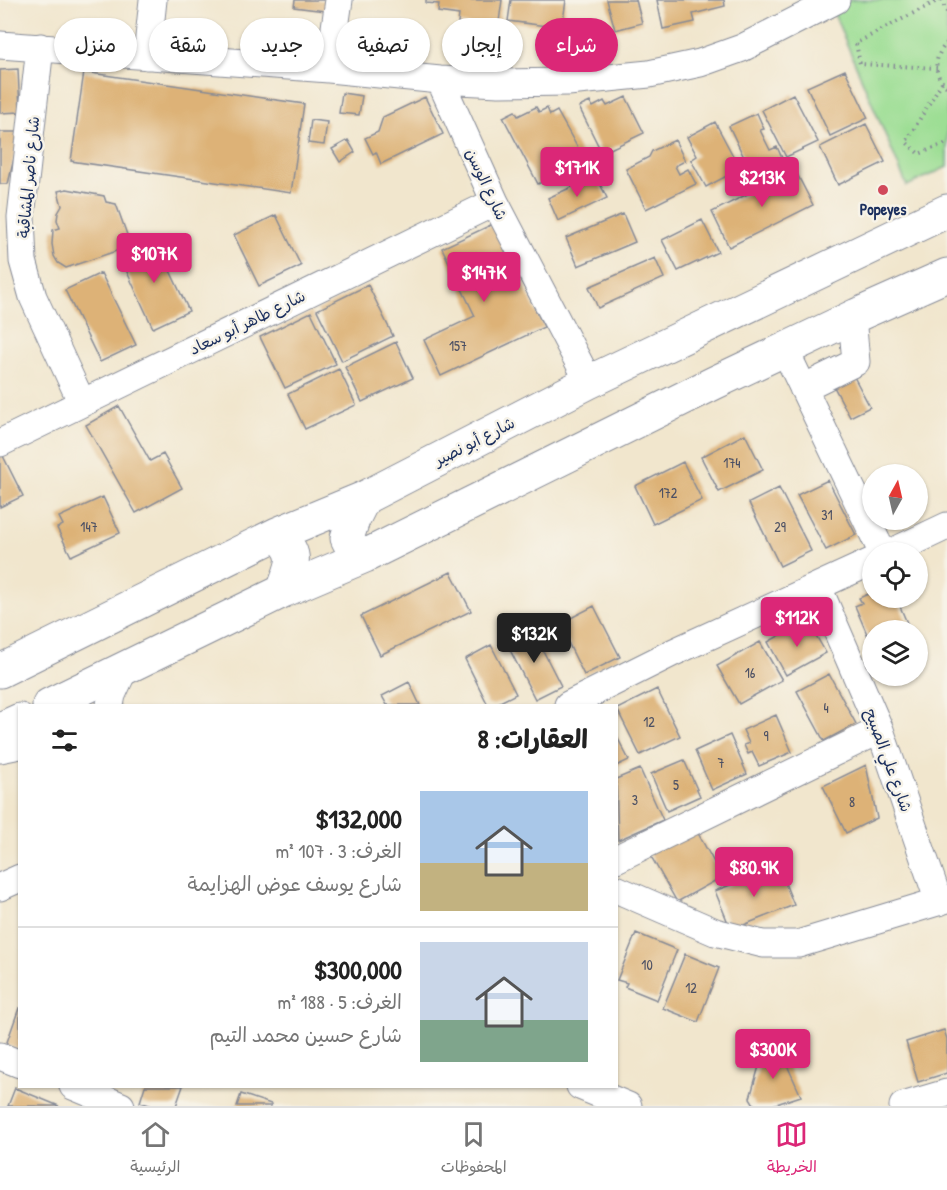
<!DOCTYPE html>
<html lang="ar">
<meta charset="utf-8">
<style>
body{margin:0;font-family:"Patrick Hand","Playpen Sans Arabic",sans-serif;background:#f2f2f2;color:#222;direction:rtl;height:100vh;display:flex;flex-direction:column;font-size:22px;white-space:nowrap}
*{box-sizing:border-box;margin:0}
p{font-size:20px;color:#767676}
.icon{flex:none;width:33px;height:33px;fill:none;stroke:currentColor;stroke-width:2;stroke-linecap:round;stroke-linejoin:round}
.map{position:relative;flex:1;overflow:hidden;direction:ltr}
.panel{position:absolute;left:18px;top:704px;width:600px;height:384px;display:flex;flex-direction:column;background:#fff;border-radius:0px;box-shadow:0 2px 4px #0004;direction:rtl}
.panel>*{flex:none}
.hud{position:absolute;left:18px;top:18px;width:600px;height:54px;direction:rtl;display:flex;gap:12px}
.needle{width:39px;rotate:8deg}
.fabs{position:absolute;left:862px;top:464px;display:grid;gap:12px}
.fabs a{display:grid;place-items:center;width:66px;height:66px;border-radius:50%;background:#fff;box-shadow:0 2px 4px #0004;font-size:30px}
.price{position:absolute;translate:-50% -51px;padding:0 14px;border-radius:6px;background:#db2777;color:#fff;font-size:20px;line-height:39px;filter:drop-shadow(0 2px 3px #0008)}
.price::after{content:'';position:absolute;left:50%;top:36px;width:18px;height:14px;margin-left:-9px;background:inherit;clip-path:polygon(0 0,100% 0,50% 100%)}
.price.current{background:#222;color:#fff}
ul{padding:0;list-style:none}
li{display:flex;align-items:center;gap:18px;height:150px;padding:0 30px}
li+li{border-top:2px solid #e0e0e0}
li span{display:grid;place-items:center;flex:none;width:168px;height:120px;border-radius:0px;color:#555}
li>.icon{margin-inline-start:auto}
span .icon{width:72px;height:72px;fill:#fffc;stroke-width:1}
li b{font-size:26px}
h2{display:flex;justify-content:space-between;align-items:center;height:72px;padding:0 30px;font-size:26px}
.tag{padding:0 21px;border-radius:27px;background:#fff;box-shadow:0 2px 4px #0004;font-size:21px;line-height:54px}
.tag.current{background:#db2777;color:#fff}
.tab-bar{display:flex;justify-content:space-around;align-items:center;height:84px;border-top:2px solid #e0e0e0;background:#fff;font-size:16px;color:#767676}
.tab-bar a{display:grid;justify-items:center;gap:3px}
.tab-bar .current{color:#db2777}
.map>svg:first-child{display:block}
</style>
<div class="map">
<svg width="947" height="1106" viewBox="0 0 947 1106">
<rect width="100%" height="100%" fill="#f7f3e8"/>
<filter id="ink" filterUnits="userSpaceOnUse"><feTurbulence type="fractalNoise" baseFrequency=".0167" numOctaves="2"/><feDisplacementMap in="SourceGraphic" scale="12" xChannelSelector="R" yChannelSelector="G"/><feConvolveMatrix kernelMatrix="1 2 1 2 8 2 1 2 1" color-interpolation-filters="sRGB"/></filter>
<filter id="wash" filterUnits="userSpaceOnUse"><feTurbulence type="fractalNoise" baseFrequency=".008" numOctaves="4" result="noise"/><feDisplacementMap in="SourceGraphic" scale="24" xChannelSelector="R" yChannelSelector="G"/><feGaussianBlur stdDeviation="1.35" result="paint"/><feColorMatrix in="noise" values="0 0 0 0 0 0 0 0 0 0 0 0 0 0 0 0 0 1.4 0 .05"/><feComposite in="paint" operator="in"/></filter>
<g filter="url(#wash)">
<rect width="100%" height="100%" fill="#f1e6cd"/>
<path fill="#9dde94" stroke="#5c8679" stroke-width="1.5" d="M850 0H947V167L907 186 832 9Z"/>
<g id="blocks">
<path fill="#ddb277" d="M295 0H326L325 11 294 7Z
M426 0H502L498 29 458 23 459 15 438 12 439 4 426 3Z
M511 0H566L562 28 508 21Z
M607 0H636L642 23 615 30Z
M657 0H724L725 6 693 14 695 22 663 29Z
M18 69 20 112 0 113V70Z
M845 70 868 118 830 136 807 87Z
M84 72 304 104 291 193 71 161Z
M342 93 362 96 359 115 339 113Z
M793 94 818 142 786 157 762 110Z
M425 97 443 134 381 164 376 152 373 154 365 138 378 132 383 117Z
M626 97 644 133 602 153 579 107 590 102 593 107 604 101 607 106Z
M536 107 539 112 547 108 550 115 557 111 585 161 538 184 503 117 515 111 518 116Z
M757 113 764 129 760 130 770 150 777 147 782 158 751 172 729 126Z
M311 120 327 122 324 145 308 143Z
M715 122 740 169 706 187 691 160 697 156 687 137Z
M866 124 885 162 838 185 820 147Z
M0 132H20L8 184H0Z
M348 140 355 152 340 162 332 149Z
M675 140 685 161 675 166 679 174 688 169 696 184 646 209 626 169 649 157 652 151Z
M795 170 813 205 729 247 712 212Z
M596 176 607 198 558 221 548 198Z
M67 189 104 196 106 202 116 204 131 246 66 268 58 263 54 256 52 244 53 230 60 228 57 220 58 213 62 206 58 191Z
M623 214 635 242 578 266 566 238Z
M276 215 301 266 259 286 234 235Z
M702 220 718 252 678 271 662 240Z
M493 224 544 327 441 376 424 340 475 316 442 248Z
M156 241 189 311 153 328 120 257Z
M655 258 664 278 598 308 589 287Z
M101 273 136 345 100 362 65 290Z
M368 285 393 336 342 361 317 310Z
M311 312 336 364 285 388 260 337Z
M396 342 413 378 362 402 345 367Z
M339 369 356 405 305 429 288 394Z
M852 373 870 407 850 417 832 383Z
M119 406 150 461 163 454 182 488 136 513 86 425Z
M745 434 763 470 719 492 701 457Z
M0 450 23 496 0 507Z
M683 462 702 500 653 524 635 486Z
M828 480 856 535 826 550 797 495Z
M779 488 811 551 780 566 749 503Z
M103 497 120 533 71 556 57 528 63 525 59 517Z
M451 572 471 611 380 655 361 616Z
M873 592V597H896L910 630H873V648L855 606 862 603 859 598Z
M594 606 620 657 584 675 559 624Z
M807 620 826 653 786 675 768 642Z
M532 629 561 686 535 699 506 642Z
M760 642 782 680 739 704 717 666Z
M491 645 516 694 494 705H488L465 659Z
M829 674 856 724 824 741 797 691Z
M409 682 420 705H387L382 696Z
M657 689 680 736 640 755 617 709Z
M776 715 792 752 759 766 752 752 748 754 744 745 749 743 743 730Z
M616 735 629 760 616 766Z
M730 735 747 774 712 790 695 751Z
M684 760 700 796 667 811 651 774Z
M866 765 877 818 846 833 823 786Z
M640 769 663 820 618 840 616 779Z
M694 826 722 877 677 902 648 851Z
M778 866 794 905 731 930 715 891Z
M636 933 677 950 657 1000 625 987 627 983 617 980Z
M685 954 719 968 698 1022 663 1008Z
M19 1008H20V1049L6 1045Z
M944 1030 947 1039V1073L918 1082 906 1042Z
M777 1043 801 1096 770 1106H755L750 1098 763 1052Z
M145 1086H183L176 1106H152L140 1102Z
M15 1088 59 1106H8Z
M241 1094 271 1104V1106H237Z"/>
</g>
</g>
<g filter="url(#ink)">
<use href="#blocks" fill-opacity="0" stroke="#868a96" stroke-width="1.5"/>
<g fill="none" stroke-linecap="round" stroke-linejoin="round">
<defs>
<path id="minor" d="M0 45 329 69 440 80 499 83 568 82 649 74 700 63 742 48 836 0
M40 47 21 217 23 261 33 297 82 403
M147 56 153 0
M329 69 339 0
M440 80 495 202 589 382
M785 350 882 552
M803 388 856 362 852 317
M0 443 495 202
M892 552 947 526
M818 587 880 730 939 902
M110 705 112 695 124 669
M568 705 674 652 873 561
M0 749 20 745
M616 859 880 730
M0 887 20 878
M616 889 715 932 763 944H798L947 899
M0 1056 20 1064
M73 1086 121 1106
M580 1086 628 1106
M903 1106 947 1093"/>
<path id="major" d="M364 498 353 520 347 538 352 548 365 556
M277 534C301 556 292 564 283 591
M0 671 277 534 364 498 589 382 947 211
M49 705 283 591 365 556 714 383 857 315 947 275
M0 729 20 720"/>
</defs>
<use href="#minor" stroke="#868a96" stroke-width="29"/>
<use href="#major" stroke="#868a96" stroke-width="35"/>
<path stroke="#868a96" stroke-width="4" stroke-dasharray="1.5 4.5" stroke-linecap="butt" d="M941 0 947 12
M947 43C934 56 932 74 947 87
M937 68 860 64 856 43 939 0
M942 82 906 142 919 154 947 143"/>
<use href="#minor" stroke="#fff" stroke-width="27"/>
<use href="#major" stroke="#fff" stroke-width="33"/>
</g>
</g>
<circle fill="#d1495b" stroke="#f7f3e8" stroke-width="2" cx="883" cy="190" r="6"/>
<g text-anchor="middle" stroke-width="5" stroke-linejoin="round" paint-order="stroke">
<g font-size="14" fill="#4c5064">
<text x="458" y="351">157</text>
<text x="732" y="468">174</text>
<text x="668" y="498">172</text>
<text x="827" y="520">31</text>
<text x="89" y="532">147</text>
<text x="780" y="532">29</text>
<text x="750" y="678">16</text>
<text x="826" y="713">4</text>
<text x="649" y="727">12</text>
<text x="766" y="741">9</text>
<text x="721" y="768">7</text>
<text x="676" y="790">5</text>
<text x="635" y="805">3</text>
<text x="852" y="807">8</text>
<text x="647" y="970">10</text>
<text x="691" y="993">12</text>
</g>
<g font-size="16" fill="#1b2f5e" stroke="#f7f3e8">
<text transform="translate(28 177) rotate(-85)" y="6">شارع ناصر المشاقبة</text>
<text transform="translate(487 184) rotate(65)" y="6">شارع الوسن</text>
<text transform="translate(247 322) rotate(-26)" y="6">شارع طاهر أبو سعاد</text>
<text transform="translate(474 441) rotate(-27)" y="6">شارع أبو نصير</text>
<text transform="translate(889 760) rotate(70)" y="6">شارع علي الصبيح</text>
</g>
<g font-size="16" font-weight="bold" fill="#1b2f5e" stroke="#f7f3e8">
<text x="883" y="215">Popeyes</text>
</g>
</g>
</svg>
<div class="fabs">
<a><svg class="needle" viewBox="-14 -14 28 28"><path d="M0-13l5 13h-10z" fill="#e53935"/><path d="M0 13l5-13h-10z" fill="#767676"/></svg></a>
<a><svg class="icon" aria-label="locate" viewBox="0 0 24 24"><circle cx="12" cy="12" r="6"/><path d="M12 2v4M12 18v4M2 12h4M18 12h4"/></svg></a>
<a><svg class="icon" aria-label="layers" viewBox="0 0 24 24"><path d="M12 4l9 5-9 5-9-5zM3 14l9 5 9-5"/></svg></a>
</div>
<b class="price" style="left:577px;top:198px">$171K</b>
<b class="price" style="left:762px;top:208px">$213K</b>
<b class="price" style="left:154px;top:284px">$107K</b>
<b class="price" style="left:484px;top:303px">$147K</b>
<b class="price" style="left:797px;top:648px">$112K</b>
<b class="price current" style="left:534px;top:664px">$132K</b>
<b class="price" style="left:754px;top:898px">$80.9K</b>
<b class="price" style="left:773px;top:1080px">$300K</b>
<div class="hud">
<a class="tag current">شراء</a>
<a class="tag">إيجار</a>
<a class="tag">تصفية</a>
<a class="tag">جديد</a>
<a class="tag">شقة</a>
<a class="tag">منزل</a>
</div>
<section class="panel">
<h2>العقارات: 8<svg class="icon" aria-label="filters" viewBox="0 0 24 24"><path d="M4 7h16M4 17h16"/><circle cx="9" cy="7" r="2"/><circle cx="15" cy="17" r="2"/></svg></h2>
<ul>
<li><span style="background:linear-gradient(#a9c7e8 60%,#c2b280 0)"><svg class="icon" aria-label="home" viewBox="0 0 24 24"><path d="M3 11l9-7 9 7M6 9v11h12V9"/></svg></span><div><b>$132,000</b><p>الغرف: 3 · 107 m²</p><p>شارع يوسف عوض الهزايمة</p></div></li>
<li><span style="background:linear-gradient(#c9d6e8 65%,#7fa58c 0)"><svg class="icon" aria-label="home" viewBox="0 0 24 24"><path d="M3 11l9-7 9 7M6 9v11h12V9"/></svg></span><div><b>$300,000</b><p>الغرف: 5 · 188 m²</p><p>شارع حسين محمد التيم</p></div></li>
</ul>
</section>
</div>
<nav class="tab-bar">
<a class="current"><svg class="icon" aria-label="map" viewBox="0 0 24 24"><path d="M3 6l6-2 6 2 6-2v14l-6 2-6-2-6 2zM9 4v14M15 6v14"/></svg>الخريطة</a>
<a><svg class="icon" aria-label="saved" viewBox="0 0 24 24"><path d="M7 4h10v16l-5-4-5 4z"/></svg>المحفوظات</a>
<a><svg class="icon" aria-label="home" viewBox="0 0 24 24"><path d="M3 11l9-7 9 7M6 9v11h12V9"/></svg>الرئيسية</a>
</nav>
